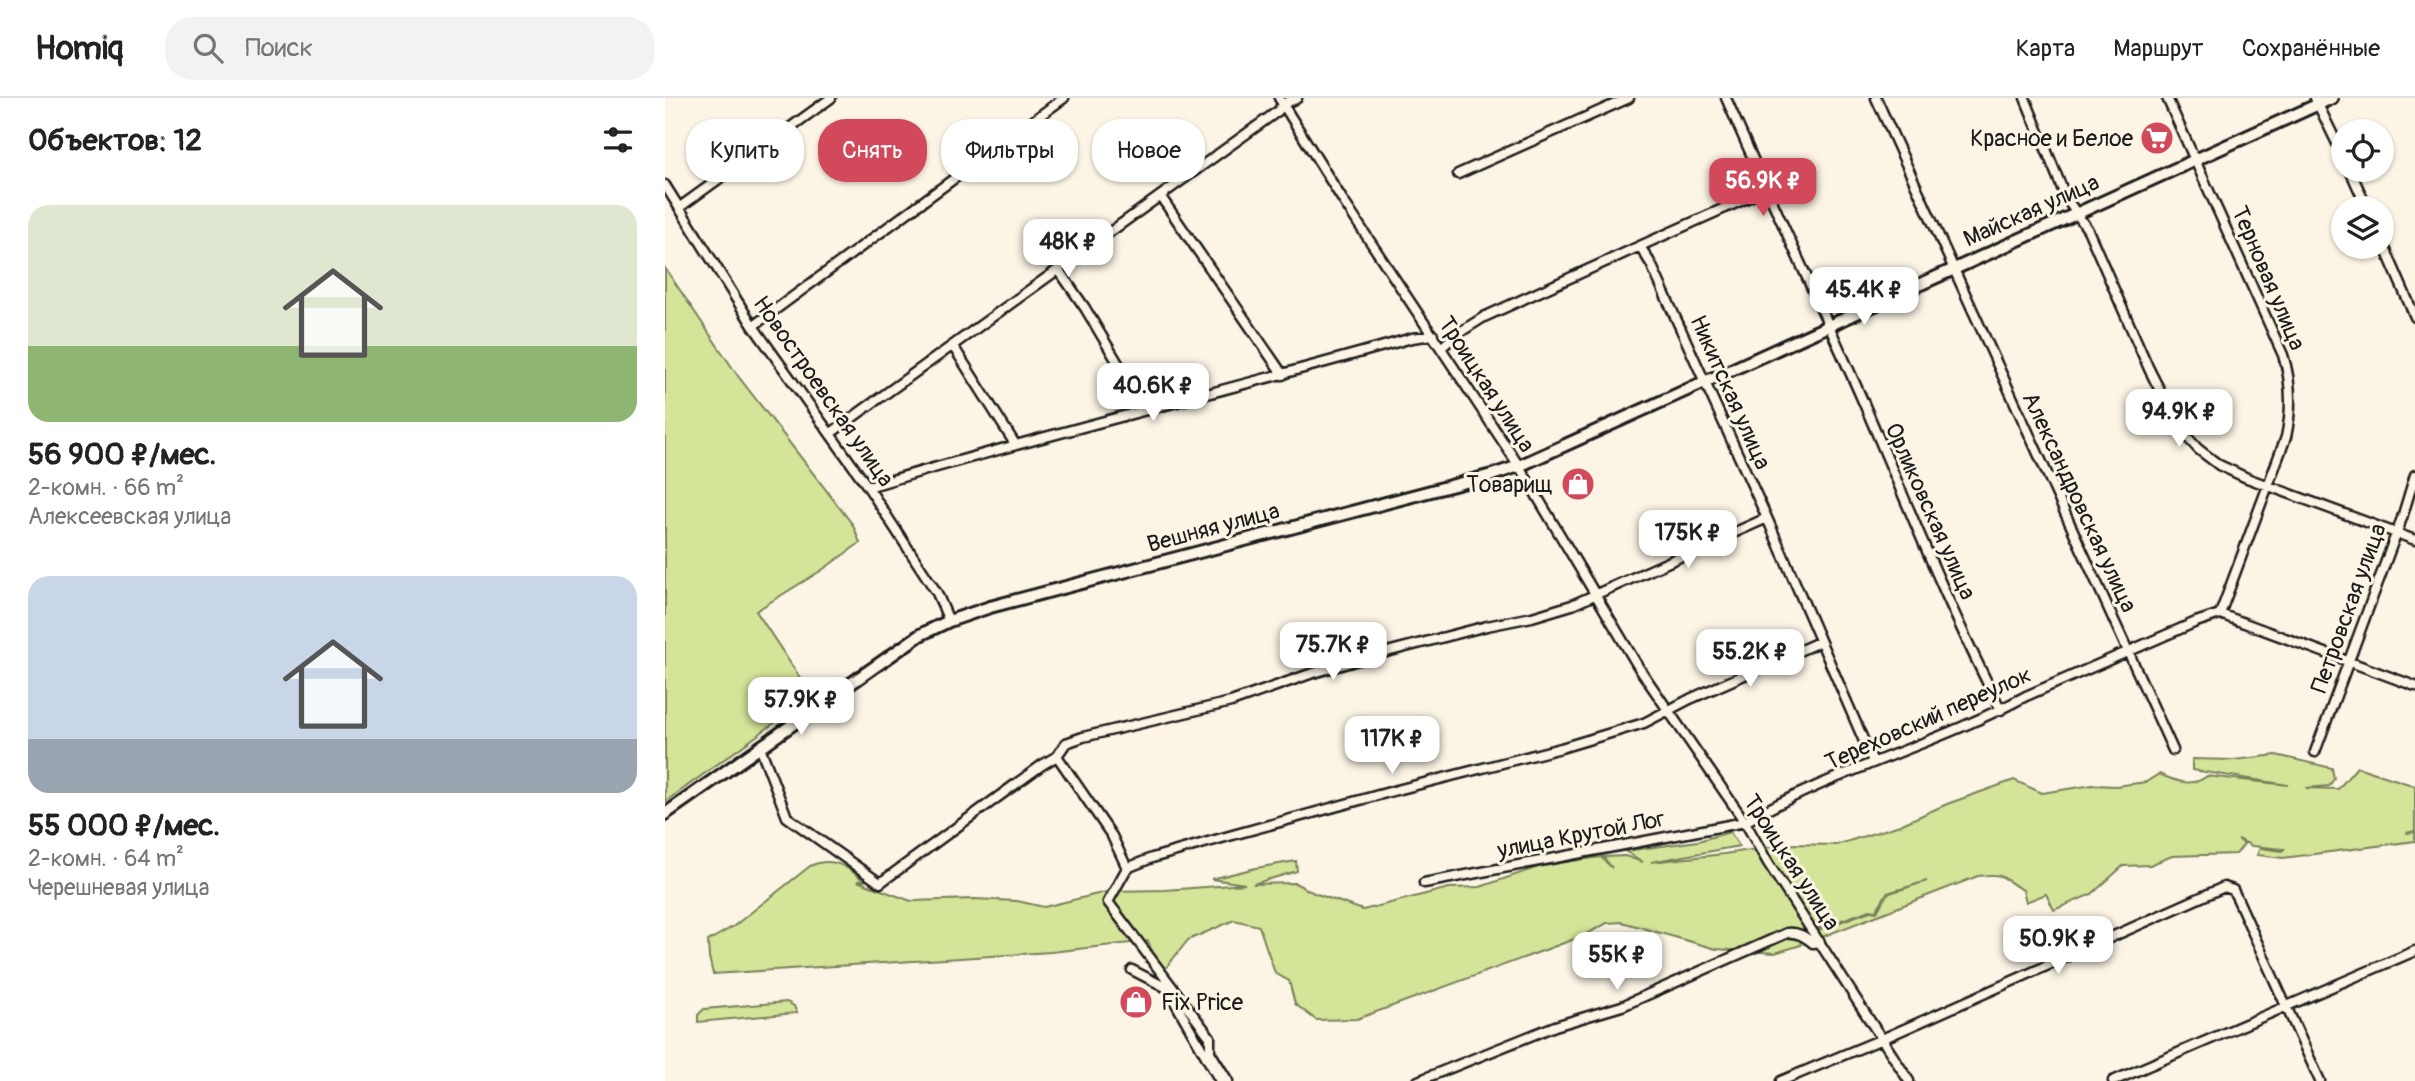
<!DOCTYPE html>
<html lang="ru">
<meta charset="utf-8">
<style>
body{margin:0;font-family:Pangolin,sans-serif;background:#f2f2f2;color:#222;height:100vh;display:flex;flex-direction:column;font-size:26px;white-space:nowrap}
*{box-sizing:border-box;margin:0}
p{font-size:23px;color:#767676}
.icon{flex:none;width:38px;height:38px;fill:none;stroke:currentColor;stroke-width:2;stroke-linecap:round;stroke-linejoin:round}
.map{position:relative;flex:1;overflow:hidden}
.drawer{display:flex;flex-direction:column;background:#fff;width:665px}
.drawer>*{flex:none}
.guide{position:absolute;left:21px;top:21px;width:665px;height:63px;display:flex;gap:14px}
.buttons{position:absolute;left:1666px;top:21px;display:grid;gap:14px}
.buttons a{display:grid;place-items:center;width:63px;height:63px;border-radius:50%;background:#fff;box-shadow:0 2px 5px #0004;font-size:35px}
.price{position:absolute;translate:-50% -60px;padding:0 16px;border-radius:14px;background:#fff;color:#222;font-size:23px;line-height:46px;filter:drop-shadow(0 2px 4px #0008)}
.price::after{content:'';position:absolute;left:50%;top:42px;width:21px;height:16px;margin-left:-10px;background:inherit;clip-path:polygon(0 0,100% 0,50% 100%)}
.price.current{background:#d1495b;color:#fff}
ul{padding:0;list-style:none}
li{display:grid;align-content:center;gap:14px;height:371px;padding:0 28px}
li span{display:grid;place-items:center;height:217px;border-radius:21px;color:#555}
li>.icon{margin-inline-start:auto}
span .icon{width:126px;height:126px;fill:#fffc;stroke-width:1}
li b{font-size:30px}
h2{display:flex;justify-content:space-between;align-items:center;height:84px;padding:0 28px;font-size:30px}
.tag{padding:0 24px;border-radius:28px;background:#fff;box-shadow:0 2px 5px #0004;font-size:24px;line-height:63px}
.tag.current{background:#d1495b;color:#fff}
header{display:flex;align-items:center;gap:42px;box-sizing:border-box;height:98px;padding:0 35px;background:#fff;border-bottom:2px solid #e0e0e0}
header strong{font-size:33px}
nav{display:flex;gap:38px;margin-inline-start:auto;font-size:24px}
.search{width:490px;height:63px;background:#f2f2f2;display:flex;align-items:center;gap:18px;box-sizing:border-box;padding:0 24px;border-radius:28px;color:#767676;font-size:26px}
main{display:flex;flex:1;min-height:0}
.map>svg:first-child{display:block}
</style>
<header>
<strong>Homiq</strong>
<div class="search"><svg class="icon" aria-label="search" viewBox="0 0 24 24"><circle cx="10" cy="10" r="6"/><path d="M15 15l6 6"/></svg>Поиск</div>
<nav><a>Карта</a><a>Маршрут</a><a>Сохранённые</a></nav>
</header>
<main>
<section class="drawer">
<h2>Объектов: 12<svg class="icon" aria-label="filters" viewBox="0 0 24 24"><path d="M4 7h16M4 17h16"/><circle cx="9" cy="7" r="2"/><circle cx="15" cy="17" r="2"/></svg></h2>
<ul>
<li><span style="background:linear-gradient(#dfe7d0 65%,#8fb573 0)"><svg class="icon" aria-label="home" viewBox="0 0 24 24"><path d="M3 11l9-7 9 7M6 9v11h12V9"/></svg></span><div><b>56 900 ₽/мес.</b><p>2-комн. · 66 m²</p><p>Алексеевская улица</p></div></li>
<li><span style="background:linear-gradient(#c9d6e8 75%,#9aa5b1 0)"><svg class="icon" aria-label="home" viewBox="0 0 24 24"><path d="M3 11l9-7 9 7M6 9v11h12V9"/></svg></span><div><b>55 000 ₽/мес.</b><p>2-комн. · 64 m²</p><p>Черешневая улица</p></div></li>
</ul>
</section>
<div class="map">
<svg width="1750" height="983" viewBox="0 0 1750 983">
<rect width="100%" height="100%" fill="#fcf5e5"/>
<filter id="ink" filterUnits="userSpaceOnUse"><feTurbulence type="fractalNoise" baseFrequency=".0143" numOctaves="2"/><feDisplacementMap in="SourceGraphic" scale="14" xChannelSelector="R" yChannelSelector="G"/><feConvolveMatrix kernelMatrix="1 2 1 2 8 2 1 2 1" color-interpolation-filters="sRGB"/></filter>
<g filter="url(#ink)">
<path fill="#d4e498" stroke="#78805a" stroke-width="2" d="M0 170 73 278 188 427 195 445 157 472 91 513 147 598 0 704Z
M1611 657 1667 670 1669 681 1664 688 1641 690 1673 691 1692 669 1750 688V733L1741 735 1750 734V743L1618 760 1592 757 1595 750 1617 753 1619 751 1587 748 1573 741 1579 746 1571 756 1507 758 1485 767 1458 768 1427 796 1389 812 1381 796 1361 804 1358 792C1335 781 1344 774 1313 778L1139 846 1137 838 1205 813 1212 814 1222 796 1262 783 1222 795 1211 813 1205 812 1134 837 1136 847 1110 855 1051 851 957 824 942 825 918 838 692 921 651 922 630 906 624 883 610 875 594 828 569 822 523 842 496 876 483 843 386 854 48 876 44 859 43 843 69 828 145 768C167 758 182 768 199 783H192L246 803 309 801 352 803 379 809 445 793 500 792 580 786 546 781 591 770 631 763 632 773 588 786 630 785 649 795 698 812 784 790 815 789 879 767 936 759 947 770 938 759 960 758 978 764 960 753 1033 743 1065 734 1074 748 986 764 1059 756 1124 746 1171 747 1235 727 1282 706 1349 682 1377 695 1428 687 1451 688 1481 684 1494 676C1510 683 1527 690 1542 678L1623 687 1527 672V661L1569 662Z
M122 904 129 908 132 915 33 924V917L39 911Z"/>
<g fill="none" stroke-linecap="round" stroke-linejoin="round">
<defs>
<path id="street" d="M614 0 679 104 854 368 974 570 1080 724 1103 765 1244 983
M1061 0C1105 101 1152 200 1197 301 1242 405 1284 511 1336 612
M1211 0 1508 652
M1360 0 1401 100 1423 132 1484 271 1514 330 1533 351 1554 367 1582 380 1750 442
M1502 0 1618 257C1627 285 1627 311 1621 339L1555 516
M1650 0 1678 58
M1685 72 1702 110
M793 76 964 0
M0 87 88 228 203 389 272 495 284 523
M496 99 618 277
M15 109 166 0
M1717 143 1750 219
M975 148 1100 92
M393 171 420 210 481 312
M88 228 399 0
M288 248 350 346
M776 250 792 236 819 219 975 148 986 166 1102 420 1208 664
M166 335 613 13 618 6 632 0
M203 389C383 335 566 292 747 240L768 237
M95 649 122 719 215 785 377 667 392 658 447 738 462 770 443 804 545 939V954L563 983
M1650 654 1737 420 1750 377
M392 658 401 645 418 639 566 604 645 576 714 556 822 528 867 519 907 507 1102 420
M462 770 487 760 564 738 728 693 896 650 979 625 1025 601 1154 544
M759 785 1080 724C1169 672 1271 647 1361 598L1531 524 1555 516 1750 588
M467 872 502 890 555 983
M753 983 890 928 957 908 1122 835C1133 834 1139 838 1148 845L1155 844
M1116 983 1217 941 1559 789 1568 792 1573 802 1655 983
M1448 983 1750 853"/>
<path id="secondary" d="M0 716 255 537 284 523 325 509 827 377 854 368 1667 0"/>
</defs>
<use href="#street" stroke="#1c1c1c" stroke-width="13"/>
<use href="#secondary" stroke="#1c1c1c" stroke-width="16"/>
<use href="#street" stroke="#fcf5e5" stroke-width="8"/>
<use href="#secondary" stroke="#fcf5e5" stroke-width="10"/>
</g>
</g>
<defs>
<symbol id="supermarket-disc" viewBox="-11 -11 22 22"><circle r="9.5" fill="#d1495b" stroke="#fcf5e5"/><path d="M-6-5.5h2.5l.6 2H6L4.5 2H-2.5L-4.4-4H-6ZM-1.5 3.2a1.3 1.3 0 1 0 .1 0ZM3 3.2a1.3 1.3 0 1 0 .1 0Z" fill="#fff"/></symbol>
<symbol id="shop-disc" viewBox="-11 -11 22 22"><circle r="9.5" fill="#d1495b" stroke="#fcf5e5"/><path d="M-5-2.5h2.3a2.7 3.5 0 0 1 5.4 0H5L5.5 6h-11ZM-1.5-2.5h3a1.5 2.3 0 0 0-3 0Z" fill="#fff"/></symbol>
</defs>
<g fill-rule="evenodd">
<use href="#supermarket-disc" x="1473" y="21" width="38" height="38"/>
<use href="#shop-disc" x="894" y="367" width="38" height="38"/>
<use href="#shop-disc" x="452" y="885" width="38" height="38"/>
</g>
<g text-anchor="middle" stroke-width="6" stroke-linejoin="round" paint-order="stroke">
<g font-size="23" fill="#1c1c1c" stroke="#fcf5e5" text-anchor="end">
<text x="1468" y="48">Красное и Белое</text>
<text x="888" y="394">Товарищ</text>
<text x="496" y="912" text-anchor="start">Fix Price</text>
</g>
<g font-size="23" fill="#1c1c1c" stroke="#fcf5e5">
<text transform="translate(1366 112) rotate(-24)" y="8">Майская улица</text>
<text transform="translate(1604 180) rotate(67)" y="8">Терновая улица</text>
<text transform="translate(822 286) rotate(57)" y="8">Троицкая улица</text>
<text transform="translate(159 293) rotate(55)" y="8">Новостроевская улица</text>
<text transform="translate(1066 294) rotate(66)" y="8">Никитская улица</text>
<text transform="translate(1415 404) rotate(65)" y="8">Александровская улица</text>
<text transform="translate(1266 413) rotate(66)" y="8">Орликовская улица</text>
<text transform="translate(548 429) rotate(-15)" y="8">Вешняя улица</text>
<text transform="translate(1683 510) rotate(-70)" y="8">Петровская улица</text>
<text transform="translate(1263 620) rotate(-24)" y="8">Тереховский переулок</text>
<text transform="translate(916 736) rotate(-11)" y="8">улица Крутой Лог</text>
<text transform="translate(1127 764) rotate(57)" y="8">Троицкая улица</text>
</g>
</g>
</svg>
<div class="buttons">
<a><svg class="icon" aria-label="locate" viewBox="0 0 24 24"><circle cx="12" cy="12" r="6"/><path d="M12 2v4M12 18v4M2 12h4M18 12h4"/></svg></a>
<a><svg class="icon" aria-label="layers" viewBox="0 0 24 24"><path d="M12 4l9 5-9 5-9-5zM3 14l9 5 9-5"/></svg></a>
</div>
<b class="price current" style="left:1098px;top:120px">56.9K ₽</b>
<b class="price" style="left:403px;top:181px">48K ₽</b>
<b class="price" style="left:1199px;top:229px">45.4K ₽</b>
<b class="price" style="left:488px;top:325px">40.6K ₽</b>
<b class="price" style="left:1514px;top:351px">94.9K ₽</b>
<b class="price" style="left:1023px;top:472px">175K ₽</b>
<b class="price" style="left:668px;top:584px">75.7K ₽</b>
<b class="price" style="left:1085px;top:591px">55.2K ₽</b>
<b class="price" style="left:136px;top:639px">57.9K ₽</b>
<b class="price" style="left:727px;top:678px">117K ₽</b>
<b class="price" style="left:1393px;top:878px">50.9K ₽</b>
<b class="price" style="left:952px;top:894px">55K ₽</b>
<div class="guide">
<a class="tag">Купить</a>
<a class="tag current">Снять</a>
<a class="tag">Фильтры</a>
<a class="tag">Новое</a>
</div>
</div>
</main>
